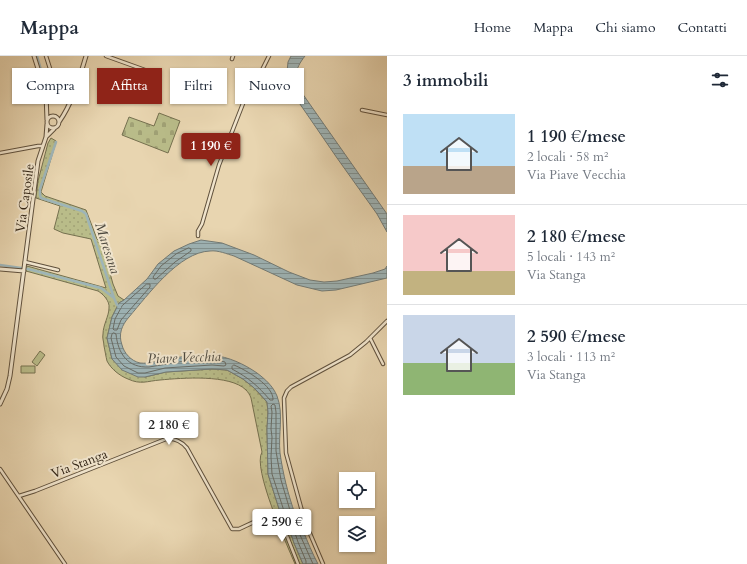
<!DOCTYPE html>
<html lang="it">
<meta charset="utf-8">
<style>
body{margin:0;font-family:Cardo,serif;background:#f6f6f7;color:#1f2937;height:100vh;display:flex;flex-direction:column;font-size:15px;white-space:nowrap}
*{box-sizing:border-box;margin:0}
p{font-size:13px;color:#747a83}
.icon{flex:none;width:22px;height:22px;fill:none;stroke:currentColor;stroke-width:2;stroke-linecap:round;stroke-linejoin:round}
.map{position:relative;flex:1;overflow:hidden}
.details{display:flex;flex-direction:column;background:#fff;width:360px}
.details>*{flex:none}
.guide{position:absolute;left:12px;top:12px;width:315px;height:36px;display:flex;gap:8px}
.controls{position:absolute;left:339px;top:416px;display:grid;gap:8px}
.controls a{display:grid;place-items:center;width:36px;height:36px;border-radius:0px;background:#fff;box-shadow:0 1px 3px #0004;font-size:20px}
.price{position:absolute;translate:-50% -34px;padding:0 9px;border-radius:4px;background:#fff;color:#222;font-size:13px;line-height:26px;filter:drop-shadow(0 1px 2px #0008)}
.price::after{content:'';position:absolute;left:50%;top:24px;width:12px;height:9px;margin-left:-6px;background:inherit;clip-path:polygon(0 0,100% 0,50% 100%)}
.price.on{background:#8f2418;color:#fff}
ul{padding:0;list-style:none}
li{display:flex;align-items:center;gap:12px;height:100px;padding:0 16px}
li+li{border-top:1px solid #e0e1e3}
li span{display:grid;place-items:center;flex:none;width:112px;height:80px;border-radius:0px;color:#555}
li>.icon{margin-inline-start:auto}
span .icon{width:48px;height:48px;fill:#fffc;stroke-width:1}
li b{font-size:17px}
h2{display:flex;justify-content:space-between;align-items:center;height:48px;padding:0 16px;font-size:17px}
.pill{padding:0 14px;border-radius:0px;background:#fff;box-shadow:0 1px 3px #0004;font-size:14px;line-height:36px}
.pill.on{background:#8f2418;color:#fff}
header{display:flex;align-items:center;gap:24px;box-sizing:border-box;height:56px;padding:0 20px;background:#fff;border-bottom:1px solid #e0e1e3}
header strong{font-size:19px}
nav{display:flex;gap:22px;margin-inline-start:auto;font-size:14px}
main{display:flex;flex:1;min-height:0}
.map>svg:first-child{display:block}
</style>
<header>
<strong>Mappa</strong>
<nav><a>Home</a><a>Mappa</a><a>Chi siamo</a><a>Contatti</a></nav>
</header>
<main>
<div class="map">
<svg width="387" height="508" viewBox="0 0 387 508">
<defs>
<pattern id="grass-dots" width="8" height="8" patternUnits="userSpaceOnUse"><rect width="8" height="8" fill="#b9bc89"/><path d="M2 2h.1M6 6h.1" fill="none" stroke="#a0a175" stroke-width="1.8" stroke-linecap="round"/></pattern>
<pattern id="cemetery-stones" width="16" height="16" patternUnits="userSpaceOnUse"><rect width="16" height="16" fill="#b9bc89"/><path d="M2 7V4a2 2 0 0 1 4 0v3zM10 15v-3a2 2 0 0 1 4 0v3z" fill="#a0a175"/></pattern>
<pattern id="water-rules" width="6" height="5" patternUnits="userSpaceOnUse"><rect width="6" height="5" fill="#9eb5b8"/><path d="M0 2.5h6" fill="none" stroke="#819394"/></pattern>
</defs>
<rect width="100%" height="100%" fill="#e8d5b0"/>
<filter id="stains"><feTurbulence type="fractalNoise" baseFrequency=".005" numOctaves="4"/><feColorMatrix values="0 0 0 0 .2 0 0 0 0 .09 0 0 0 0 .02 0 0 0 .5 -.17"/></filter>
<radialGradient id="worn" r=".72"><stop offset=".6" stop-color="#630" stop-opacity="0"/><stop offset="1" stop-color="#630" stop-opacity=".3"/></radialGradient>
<path fill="url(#grass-dots)" stroke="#75704f" d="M51 82 56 85V86L41 136 45 140 86 154 97 183 102 188 113 228 118 240 124 244 119 247 112 261 107 282 112 303 145 321 166 316 212 313 227 314 243 323 253 331 267 346 268 356 267 373 268 418 281 459 292 481 294 487 303 508H295C287 489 252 412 262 396L251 342C250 339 248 336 246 334 230 318 182 322 160 324 147 325 141 329 128 323 120 320 111 313 107 305 106 301 105 295 104 290 104 286 102 282 103 278 103 269 109 260 109 252 110 245 103 238 98 235L26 215 27 210 106 232 91 183 63 177 54 173 60 150 36 142 38 125 48 87Z"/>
<path fill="url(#cemetery-stones)" stroke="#75704f" d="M159 57 180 65 168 97 122 79 129 61 154 70Z"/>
<path fill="#b9bc89" stroke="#75704f" d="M40 295 45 299 37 310 32 306Z
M21 310H35V317H21Z"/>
<path fill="url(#water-rules)" stroke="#727b77" d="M291 0H305C294 14 294 22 302 37L387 158V176L377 158 337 102 291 35 287 16 288 6Z
M201 184 222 187 254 199 289 216 310 224 324 226 337 225 373 217 385 213 387 210V222L336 234 322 235 297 229 234 200C227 198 218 194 210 195 179 196 148 239 129 261 122 269 118 278 122 289 124 297 131 305 140 307 149 308 159 305 167 303 181 301 198 298 212 299 229 301 244 308 257 317 265 323 273 330 277 340 284 358 278 378 280 397 283 418 288 438 295 458 298 464 301 469 303 475 308 486 312 497 318 508H303L294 487 292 481 281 459 268 418 267 373 268 356 267 346 259 337 253 331 243 323 227 314 212 313 166 316 145 321H138L122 314 112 303 107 282 112 261 119 247 124 244 147 223 158 208 174 195 189 188Z"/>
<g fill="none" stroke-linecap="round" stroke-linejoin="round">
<path stroke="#686c66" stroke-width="1" d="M189 192 191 193V195L175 206 156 223H154L153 221 161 210 176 198Z
M147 228H150V231L121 264 117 274H114L113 273 115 263 122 250Z
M114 277 116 278C118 298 128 312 149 311 157 310 165 308 173 307 190 304 208 301 225 306L226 309 224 310 212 309 165 312 145 317H138L124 310 116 301 111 282 112 278Z
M234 309C246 314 274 330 273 344H270C258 330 249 322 232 313V311Z
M306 508V505L298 486 296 480 285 458 272 418 271 401 272 381 271 373 272 356 271 350 273 348 275 349 276 356V395L281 424 292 461 313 508"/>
<path stroke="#9eb5b8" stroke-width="2.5" d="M37 0 49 42
M56 86 40 133V139L41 142 82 155 86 158 114 242
M0 209 28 213 101 232 114 242 117 249 120 251"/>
<defs>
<path id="minor" d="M46 0 54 25 58 29 76 32
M106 0 145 14
M232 3 233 0
M362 54 387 59
M0 97 38 90H42
M198 180V175L202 168 219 109 244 45 249 35 256 26 269 0
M25 206 58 214
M370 282 383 308
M0 413 65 508
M19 440 35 435 166 383C174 382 182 386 187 392L232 473H239L271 458H276L281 465 298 508
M323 508 305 466 286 397 284 342 287 335 291 331 350 299 366 286 387 265"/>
<path id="tertiary" d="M34 0 46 38 47 64
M47 66a6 6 0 1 1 12 0a6 6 0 1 1-12 0Z
M59 66C73 46 79 23 86 0
M46 81 54 73
M0 213 24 215
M0 348 7 333 10 320 38 105 46 81 47 68"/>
</defs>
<use href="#minor" stroke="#5f503c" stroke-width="4.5"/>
<use href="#tertiary" stroke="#5f503c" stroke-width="5"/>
<use href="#minor" stroke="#f0e4cc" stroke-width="2.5"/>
<use href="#tertiary" stroke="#f0e4cc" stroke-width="3"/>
</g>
<g text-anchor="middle" stroke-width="4" stroke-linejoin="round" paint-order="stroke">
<g font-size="13" fill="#312415" stroke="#f0e4cc">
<text transform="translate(24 142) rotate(-82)" y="5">Via Caposile</text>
<text transform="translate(79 407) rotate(-21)" y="5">Via Stanga</text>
</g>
<g font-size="14" font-style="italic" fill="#4c483e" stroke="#f0e4cc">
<text transform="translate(108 192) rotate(72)" y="5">Maresana</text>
<text transform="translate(184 301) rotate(-2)" y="5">Piave Vecchia</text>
</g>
</g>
<rect width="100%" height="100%" filter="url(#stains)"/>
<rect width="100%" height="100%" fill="url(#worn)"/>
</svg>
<div class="controls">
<a><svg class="icon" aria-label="locate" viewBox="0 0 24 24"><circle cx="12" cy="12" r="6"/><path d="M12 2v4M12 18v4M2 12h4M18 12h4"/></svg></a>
<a><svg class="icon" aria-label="layers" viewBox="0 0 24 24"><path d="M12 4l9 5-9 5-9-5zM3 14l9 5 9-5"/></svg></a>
</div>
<b class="price on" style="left:211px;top:111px">1 190 €</b>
<b class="price" style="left:169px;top:390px">2 180 €</b>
<b class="price" style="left:282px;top:487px">2 590 €</b>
<div class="guide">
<a class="pill">Compra</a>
<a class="pill on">Affitta</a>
<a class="pill">Filtri</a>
<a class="pill">Nuovo</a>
</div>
</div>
<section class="details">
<h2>3 immobili<svg class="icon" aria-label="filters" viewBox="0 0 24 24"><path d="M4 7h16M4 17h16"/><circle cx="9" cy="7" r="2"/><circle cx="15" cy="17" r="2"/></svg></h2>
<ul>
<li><span style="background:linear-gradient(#bfe0f5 65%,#b9a48a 0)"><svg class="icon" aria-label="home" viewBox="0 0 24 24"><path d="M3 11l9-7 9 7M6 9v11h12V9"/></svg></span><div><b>1 190 €/mese</b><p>2 locali · 58 m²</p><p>Via Piave Vecchia</p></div></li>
<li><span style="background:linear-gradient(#f6c9c9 70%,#c2b280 0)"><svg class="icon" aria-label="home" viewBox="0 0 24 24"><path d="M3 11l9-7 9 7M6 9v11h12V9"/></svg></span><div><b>2 180 €/mese</b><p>5 locali · 143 m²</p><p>Via Stanga</p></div></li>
<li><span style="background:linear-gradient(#c9d6e8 60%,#8fb573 0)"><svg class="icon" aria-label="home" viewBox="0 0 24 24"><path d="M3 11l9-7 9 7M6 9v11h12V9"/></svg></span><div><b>2 590 €/mese</b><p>3 locali · 113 m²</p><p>Via Stanga</p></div></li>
</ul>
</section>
</main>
